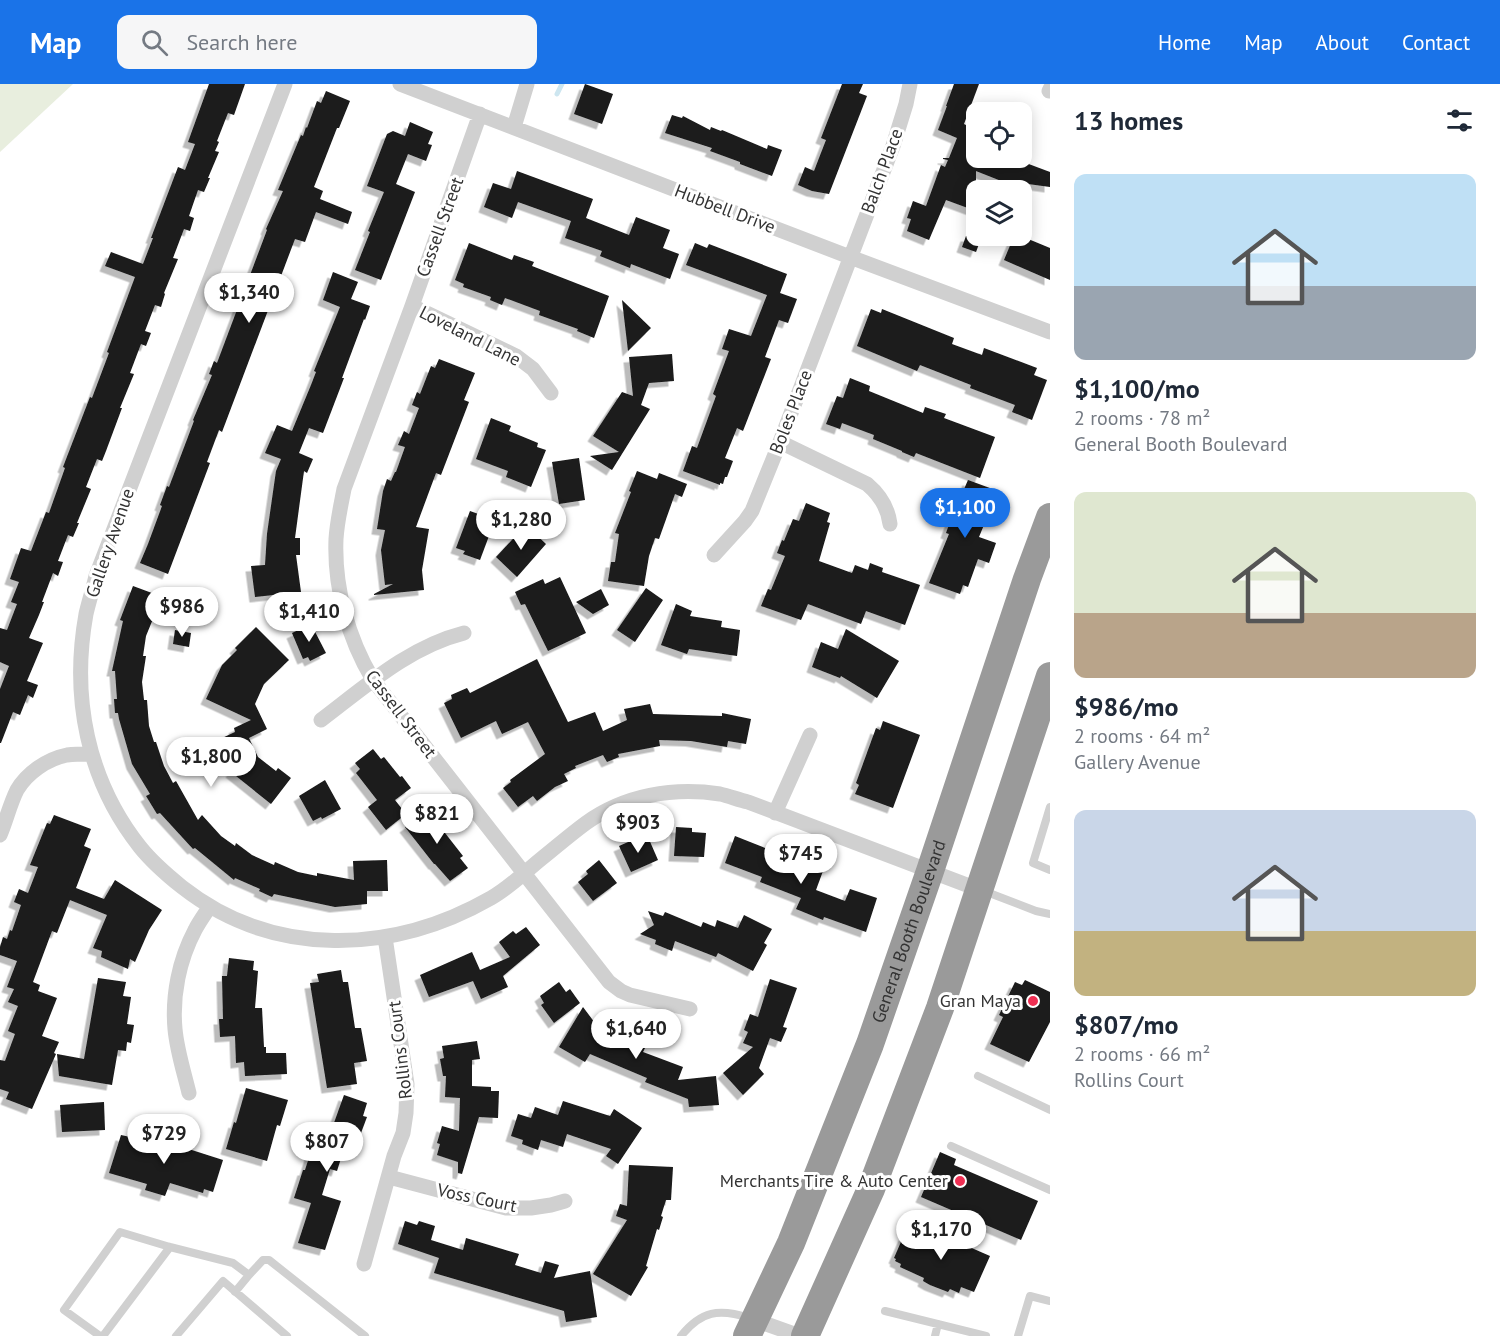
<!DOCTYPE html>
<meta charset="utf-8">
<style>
body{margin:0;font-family:"PT Sans",sans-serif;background:#f6f6f7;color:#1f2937;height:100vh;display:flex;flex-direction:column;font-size:22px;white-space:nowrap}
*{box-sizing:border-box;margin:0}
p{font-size:20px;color:#747a83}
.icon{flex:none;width:33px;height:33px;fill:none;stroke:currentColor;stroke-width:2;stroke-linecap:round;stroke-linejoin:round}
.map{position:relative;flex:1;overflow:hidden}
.panel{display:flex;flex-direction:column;background:#fff;width:450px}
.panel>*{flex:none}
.fabs{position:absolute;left:966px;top:18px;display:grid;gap:12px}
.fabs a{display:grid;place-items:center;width:66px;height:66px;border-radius:12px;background:#fff;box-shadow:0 3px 15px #0003;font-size:30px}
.price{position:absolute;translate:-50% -51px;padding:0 14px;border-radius:21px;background:#fff;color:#222;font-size:20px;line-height:39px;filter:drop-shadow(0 2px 3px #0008)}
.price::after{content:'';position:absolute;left:50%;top:36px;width:18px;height:14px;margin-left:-9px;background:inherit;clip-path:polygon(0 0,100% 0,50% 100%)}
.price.selected{background:#1a73e8;color:#fff}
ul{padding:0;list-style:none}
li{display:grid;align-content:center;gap:12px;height:318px;padding:0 24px}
li span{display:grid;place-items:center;height:186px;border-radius:12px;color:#555}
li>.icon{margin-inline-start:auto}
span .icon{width:108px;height:108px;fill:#fffc;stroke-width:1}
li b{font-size:26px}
h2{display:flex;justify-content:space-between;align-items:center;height:72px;padding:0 24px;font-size:26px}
header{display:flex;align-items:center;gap:36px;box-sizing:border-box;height:84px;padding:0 30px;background:#1a73e8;color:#fff}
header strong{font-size:28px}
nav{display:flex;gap:33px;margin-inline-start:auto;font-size:21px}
.search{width:420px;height:54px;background:#f6f6f7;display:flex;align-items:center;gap:15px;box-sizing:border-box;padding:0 21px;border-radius:12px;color:#747a83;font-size:22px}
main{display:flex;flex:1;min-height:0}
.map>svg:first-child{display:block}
</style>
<header>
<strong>Map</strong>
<div class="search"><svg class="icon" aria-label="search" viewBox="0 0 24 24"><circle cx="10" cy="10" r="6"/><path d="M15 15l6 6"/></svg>Search here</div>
<nav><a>Home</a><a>Map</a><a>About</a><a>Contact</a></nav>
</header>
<main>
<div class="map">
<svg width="1050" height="1252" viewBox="0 0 1050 1252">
<defs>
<filter id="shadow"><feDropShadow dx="-5.5" dy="5.5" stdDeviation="0" flood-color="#0004"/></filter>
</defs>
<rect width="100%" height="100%" fill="#fff"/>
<path fill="#e8eede" d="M0 0H73L0 68Z"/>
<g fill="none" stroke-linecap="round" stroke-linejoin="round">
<path stroke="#cde6f0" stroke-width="5" d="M557 10 562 0"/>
</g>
<path fill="#1a1a1a" filter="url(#shadow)" d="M209 0H245L234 31 228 29 217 57 219 58 215 67 219 68 208 94H210L204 108 198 106 189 132 194 134 190 147 184 145 173 174 178 175 164 209 165 210 161 223 155 221 145 247 151 249 146 262 141 260 130 289 134 290 120 324H122L106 367 102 377 97 375 86 403 91 405 77 439H79L73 453 68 451 58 477 63 478 58 492 53 489 42 518H44L39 531 29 554 43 559 27 597 38 601 33 614 28 611 20 631 13 628 1 659H0V605L9 582 0 578V544L7 546 17 520 11 518 19 498 10 495 21 464 31 467 46 428 49 429 65 384 63 383 90 313 92 314 109 269 107 268 135 193 105 182 111 168 143 180 153 154H151L178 83 185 86 195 60 188 58Z
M585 0 613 10 602 40 574 30Z
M842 0H863L859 9 867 12 829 110 812 107 798 101 805 83 814 87 826 56 821 54Z
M954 0H979L964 40 968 42 967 45 976 49V74H1013L1050 88V103L1021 99 1019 104 976 87V127L946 116 929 156 907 147 911 135 907 134 913 117 926 122 941 81 945 83 948 76 943 75V74H949L957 54 938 46 947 22H946Z
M326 7 350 17 339 44H337L314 103 323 107 320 115 352 128 348 140 316 128 305 158 295 155 222 348 219 346 207 378 210 379 168 490 140 479 148 460 162 422 160 421 167 402 169 403 194 337 193 336 212 291 209 290 214 277 217 279 267 146 266 145 283 107 278 106 301 51 303 52 306 43 307 44 317 17 321 19Z
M672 31 682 34 683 32 710 46 711 43 721 47 722 46 767 65 768 61 782 66 772 92 740 80V78L710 67 712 64 665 49Z
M410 38 433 48 428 60 432 61 426 77 408 70 396 100 415 108 381 196 355 186 370 148 368 147 384 108 367 102 387 50 393 47 405 52Z
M517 87 593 115 586 134 629 151 636 133 670 146 663 164 679 170 670 195 631 180 630 184 600 172 602 167 565 154 571 137 518 118 512 134 484 123 493 99 511 105Z
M966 152H982L976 168 962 163Z
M1014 152H1021L1050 164V196L1004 176Z
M469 159 512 176 514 171 534 178 532 182 609 212 594 254 577 247 578 245 539 231 540 227 505 214 502 221 490 216 491 213 463 203 464 200 455 196Z
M695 159 707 164 709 160 787 190 780 209 797 215 788 239 779 236 765 273 771 275 743 347 737 344 725 374 733 377 727 393H725L723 400 720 399V401L683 387 692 362 697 364 716 312 713 310 729 267 722 265 729 245 751 252 767 211 686 181Z
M333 188 358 198 351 215 370 222 365 236 364 235 342 294H344L323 349 309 344 299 369 313 375 307 389 304 387 295 454H300V471H296L301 508 255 513 251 482 265 481 267 450 276 387 281 375 265 369 277 341 292 347 311 301 316 288 314 287 340 223 323 216Z
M622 216 651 244 628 267Z
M871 225 881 229 882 225 954 254 952 260 982 271 984 264 1037 284 1034 291 1047 296 1032 336 1012 328 1015 321 970 304 971 301 920 281 917 287 857 262Z
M672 270 674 297 649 299 641 321 650 325 612 386 590 372 619 368 593 352 622 308 633 312 629 273Z
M439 275 475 289 464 316 469 318 441 391 436 389 416 443 429 445 422 486 424 506 374 511V510L393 500 385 501 381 466 385 446 377 445 383 407 387 395 391 397 395 388H396L405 363 398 361 404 347 409 350 419 324 412 321 417 308 420 310 431 282 435 284Z
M850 294 870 302 869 307 923 329 925 323 946 330 944 334 995 353 980 394 916 369 914 373 902 368V367L873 355 874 351 842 339 840 345 826 340 837 312 843 314Z
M491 334 511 342 509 347 538 359 537 363 546 366 531 403 506 393 508 387 476 375Z
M579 374 585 416 559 420 552 378Z
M637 387 657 395 659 389 687 400 682 413 675 410 659 455 655 454 649 472 644 502 608 497 611 478H615L619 450 615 449 631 408 629 407Z
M968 396 998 407 979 453 996 459 989 479 978 475 968 503 963 501 960 510 929 499 949 450 946 449 951 435Z
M806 419 830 429 827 438 830 439 819 477 852 489 855 481 868 486 870 479 883 484 882 488 920 501 905 541 866 527 861 540 808 520 801 536 761 522 768 505 771 506 785 472 777 469 782 456 784 457 793 435 799 437Z
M470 427 495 436 480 476 463 470 465 467 456 464Z
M526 441 546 460 517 493 496 473Z
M560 493 586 549 548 567 525 520 521 521 515 508 543 495 545 500Z
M133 502 160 512 153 529 155 530 146 552 143 572H146L142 598 144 616H147L149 642 154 658H156L164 682 173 699 176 697 198 736 202 731 221 752 235 762 236 759 252 771 274 781 275 778 298 788 317 792V789L354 796 353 777 387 776 388 807H367V820L335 823 274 810 272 813 259 807 260 805 235 794 234 796 195 764 193 765 160 729 157 730 146 712 150 710 132 680 119 635 118 629H115L114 615H117L115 587H112L123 537 120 536Z
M646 504 663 516 635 558 617 546Z
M601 505 609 521 593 530 576 518Z
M676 520 692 527 690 532 722 537 721 543 740 546 737 572 689 565 687 570 661 561Z
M311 540 326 569 310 577 308 573 303 575 292 549Z
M256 543 289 576 264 600 255 620 267 645 249 654 258 673 276 687 278 684 291 694 271 720 231 688 235 684 220 655 235 648 234 644 251 636 206 615 222 581 237 566 235 564Z
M846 545 899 577 877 614 841 592 840 594 812 583 821 558 838 565Z
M175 546 191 549 189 563 173 560Z
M537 575 568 638 595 628 603 647 627 636 624 625 650 620 653 630 722 632V629L751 635 746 660 728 657 727 663 691 657 659 656 660 662 618 670 619 673 607 678 603 671 575 682 576 684 564 690 568 697 555 703 537 717 533 712 518 723 503 704 511 698 510 696 545 670 528 638 502 650 496 637 461 654 444 619 452 615 451 611 467 604 470 609Z
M883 637 920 651 893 724 855 710 859 701 856 699 876 644 880 646Z
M373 665 381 675 384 673 400 693 402 692 411 704 395 716 406 730 386 746 368 723 377 716 356 689 360 685 355 679Z
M325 696 341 725 322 735 321 733 313 737 299 712Z
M429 726 439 739 438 740 463 772 460 774 468 784 450 797 435 780H434L405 743Z
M54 731 91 745 84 762 91 765 76 804 104 815 115 796 162 826 149 846 135 878 130 875 128 885 101 873 102 867 93 864 107 831 70 816 57 849 52 847 33 898 40 901 38 907 57 914 42 952 59 958 54 969 56 970 32 1025 6 1015 9 1008 0 1005V976L5 977 15 950 8 947 18 922 8 918 14 905 7 903 17 877 0 871V863L3 853 7 855 10 846 12 847 21 821 14 818 19 805 28 809 38 783 30 781 47 739 50 740Z
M676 743 692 744V748L706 749 704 773 674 772Z
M735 752 823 787 816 806 845 817 850 805 877 814 866 848 824 833 823 836 796 825 801 814 760 798 762 793 725 779Z
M648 753 658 776 631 788 619 762 635 755 636 759Z
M599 776 617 799 593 817 578 798 588 790 586 787Z
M648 827 663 832 665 828 701 843 703 838 715 843 717 836 738 844 744 831 772 845 764 859 767 861 753 887 718 869 716 873 675 857 672 867 655 860 656 856 640 850 654 841Z
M526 843 540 861 503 892 508 903 481 915 473 897 429 913 420 891 472 868 480 886 510 873 499 858 513 847 516 850Z
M229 874 254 877 253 886 258 887 255 924H262L264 963H266V969H286L287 990 245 992 244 978 236 979 235 952 220 953 219 935H223L222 892H227Z
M341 886 343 898H348L355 944H361L367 977 354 979 357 1000 327 1004 310 899 319 898 317 890Z
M98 894 126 898 123 912 131 913 127 940 134 941 131 959 127 958 126 967 118 966 112 1001 59 992 57 970 84 975Z
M770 895 797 904 783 943 787 944 781 958 770 954 759 984 764 990 743 1011 723 989 753 963 743 959 748 948 744 946 750 930 758 933Z
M1025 896 1050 908V938L1029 978 990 960 1003 933 999 931 1015 898 1022 901Z
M559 898 566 908 570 905 580 919 554 939 541 921 544 919 540 912Z
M583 923 595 939 599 933 611 940 607 947 646 962 643 968 683 983 678 996 716 992 719 1021 689 1023 688 1015 645 998 647 994 590 970 585 978 559 963Z
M477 957 480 975 472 976V1002L491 1003V1007H499L498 1034 479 1033 462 1090 458 1089V1078L437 1071 440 1060 437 1059 442 1042 459 1047 460 1014 445 1013 446 992H443L440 975 444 974 442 962Z
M246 1004 288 1016 280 1042 277 1041 267 1077 226 1065 234 1038 236 1039Z
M344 1011 367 1019 363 1032 367 1033 361 1049 350 1046 337 1087 330 1085 322 1111 341 1117 325 1166 298 1159 311 1119 294 1114 303 1086H305L318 1046 330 1050Z
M563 1017 610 1032 614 1025 642 1044 618 1080 606 1072 611 1065 567 1050 563 1063 541 1056 538 1066 522 1060 523 1056 511 1052 518 1030 531 1034 535 1023 558 1031Z
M104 1018 105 1046 62 1048 60 1021Z
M131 1050 173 1062V1060L223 1076 213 1108 204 1105 203 1109 170 1099 165 1112 145 1106 147 1100 109 1089 121 1051 130 1053Z
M940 1068 956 1075 954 1081 1038 1117 1021 1156 921 1113Z
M629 1081 673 1083 671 1116H666L661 1132 663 1133 659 1146 657 1145 646 1182 648 1183 631 1212 593 1190 627 1136 616 1132 620 1120 627 1122Z
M405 1137 417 1141 419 1137 435 1142 431 1156 463 1166 466 1154 519 1170 515 1181 541 1189 545 1177 559 1181 554 1194 590 1187 597 1233 566 1238 564 1227 434 1189 439 1174 398 1160Z
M911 1142 950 1159 951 1155 990 1172 974 1208 961 1203 959 1209 950 1205 948 1208 930 1201 923 1197 924 1194 900 1183 901 1180 895 1177 896 1175 894 1174 904 1151 907 1152Z"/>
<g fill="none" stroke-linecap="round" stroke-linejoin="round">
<path stroke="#d0d0d0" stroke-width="8" d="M1050 723 1033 779 1050 786
M984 807 1036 827 1050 830
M978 992 1050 1026
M951 1062 1050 1106
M249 1191 263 1176H269L365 1252
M885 1227 986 1252
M100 1252 64 1226 120 1148 170 1163 233 1179 249 1191 235 1208
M103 1252 170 1163
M176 1252 223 1197 287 1252
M681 1252C701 1227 719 1224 749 1234
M935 1252 938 1240
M1018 1252 1030 1212 1050 1217"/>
<path stroke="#d0d0d0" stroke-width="15" d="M285 0 96 492C93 505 89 517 86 530 71 613 87 696 140 763 152 778 167 791 182 803 274 875 393 870 491 814 509 804 525 788 541 775 556 763 571 750 586 739 625 711 673 703 720 710 729 712 739 716 748 718L980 806
M400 0 850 173 1050 248
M1049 7 1050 5
M480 30 412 222 344 405C341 421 337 438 336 455 334 504 348 554 373 596L609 898 621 907 630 911 690 925
M514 43 527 0
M412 222 516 272 533 285 551 309
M780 358 867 400C880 411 888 423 890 440
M714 471 745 437 752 427 780 358 893 62 906 20 910 0
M321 636C366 602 409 563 464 549
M775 729 810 651
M0 751C6 737 10 720 17 706 27 689 47 675 67 671 75 670 83 670 91 670
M189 1009C184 988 177 967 175 945 172 912 179 876 195 846 199 838 205 830 210 822
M389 1093 506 1124H531L551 1121 565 1117
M364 1180 394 1072 403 1049 406 1029 407 1000 385 853
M755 1236 800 1252"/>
<g stroke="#9a9a9a" stroke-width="28">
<path id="s1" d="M747 1252 791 1159 870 960 930 787 1027 495 1050 433"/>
<path d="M805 1252 871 1105 940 924 1050 592"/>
</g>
</g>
<g fill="#f02f53" stroke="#fff" stroke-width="2">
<circle cx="1033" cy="917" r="6"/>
<circle cx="960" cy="1097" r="6"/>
</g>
<g text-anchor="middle" stroke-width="6" stroke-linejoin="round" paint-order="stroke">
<g font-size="18" fill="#333" stroke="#fff">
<text transform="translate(882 87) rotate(-70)" y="6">Balch Place</text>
<text transform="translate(725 125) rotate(21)" y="6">Hubbell Drive</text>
<text transform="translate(440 143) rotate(-70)" y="6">Cassell Street</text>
<text transform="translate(470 252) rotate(27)" y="6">Loveland Lane</text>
<text transform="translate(791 328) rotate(-69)" y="6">Boles Place</text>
<text transform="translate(110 459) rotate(-71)" y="6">Gallery Avenue</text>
<text transform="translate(401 630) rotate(53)" y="6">Cassell Street</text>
<text dy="6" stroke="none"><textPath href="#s1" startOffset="436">General Booth Boulevard</textPath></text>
<text transform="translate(400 966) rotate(-97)" y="6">Rollins Court</text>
<text transform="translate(477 1114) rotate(12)" y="6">Voss Court</text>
</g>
<g font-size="18" fill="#333" stroke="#fff" text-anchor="end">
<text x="1021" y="923">Gran Maya</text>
<text x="948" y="1103">Merchants Tire &amp; Auto Center</text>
</g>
</g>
</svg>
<div class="fabs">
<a><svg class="icon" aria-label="locate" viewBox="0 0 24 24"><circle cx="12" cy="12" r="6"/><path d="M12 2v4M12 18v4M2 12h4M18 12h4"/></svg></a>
<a><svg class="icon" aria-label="layers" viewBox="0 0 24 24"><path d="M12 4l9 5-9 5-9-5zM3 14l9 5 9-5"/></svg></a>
</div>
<b class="price" style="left:249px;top:240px">$1,340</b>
<b class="price selected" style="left:965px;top:455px">$1,100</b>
<b class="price" style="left:521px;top:467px">$1,280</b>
<b class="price" style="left:182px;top:554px">$986</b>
<b class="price" style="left:309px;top:559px">$1,410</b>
<b class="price" style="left:211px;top:704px">$1,800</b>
<b class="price" style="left:437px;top:761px">$821</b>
<b class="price" style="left:638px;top:770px">$903</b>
<b class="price" style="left:801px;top:801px">$745</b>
<b class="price" style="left:636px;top:976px">$1,640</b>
<b class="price" style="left:164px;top:1081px">$729</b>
<b class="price" style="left:327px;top:1089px">$807</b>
<b class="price" style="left:941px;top:1177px">$1,170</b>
</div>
<section class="panel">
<h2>13 homes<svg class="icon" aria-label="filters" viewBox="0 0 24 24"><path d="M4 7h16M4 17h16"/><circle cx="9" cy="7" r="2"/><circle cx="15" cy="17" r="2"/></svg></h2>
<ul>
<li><span style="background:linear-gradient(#bfe0f5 60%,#9aa5b1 0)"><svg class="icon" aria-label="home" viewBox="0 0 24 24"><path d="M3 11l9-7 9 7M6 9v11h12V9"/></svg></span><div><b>$1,100/mo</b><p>2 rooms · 78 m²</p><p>General Booth Boulevard</p></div></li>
<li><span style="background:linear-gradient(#dfe7d0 65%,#b9a48a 0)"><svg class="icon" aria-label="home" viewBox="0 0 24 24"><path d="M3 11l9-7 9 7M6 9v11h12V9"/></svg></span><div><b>$986/mo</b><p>2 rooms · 64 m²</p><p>Gallery Avenue</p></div></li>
<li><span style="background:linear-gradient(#c9d6e8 65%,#c2b280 0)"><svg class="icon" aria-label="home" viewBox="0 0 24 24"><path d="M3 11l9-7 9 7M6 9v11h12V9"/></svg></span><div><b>$807/mo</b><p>2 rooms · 66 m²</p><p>Rollins Court</p></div></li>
</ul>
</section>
</main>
